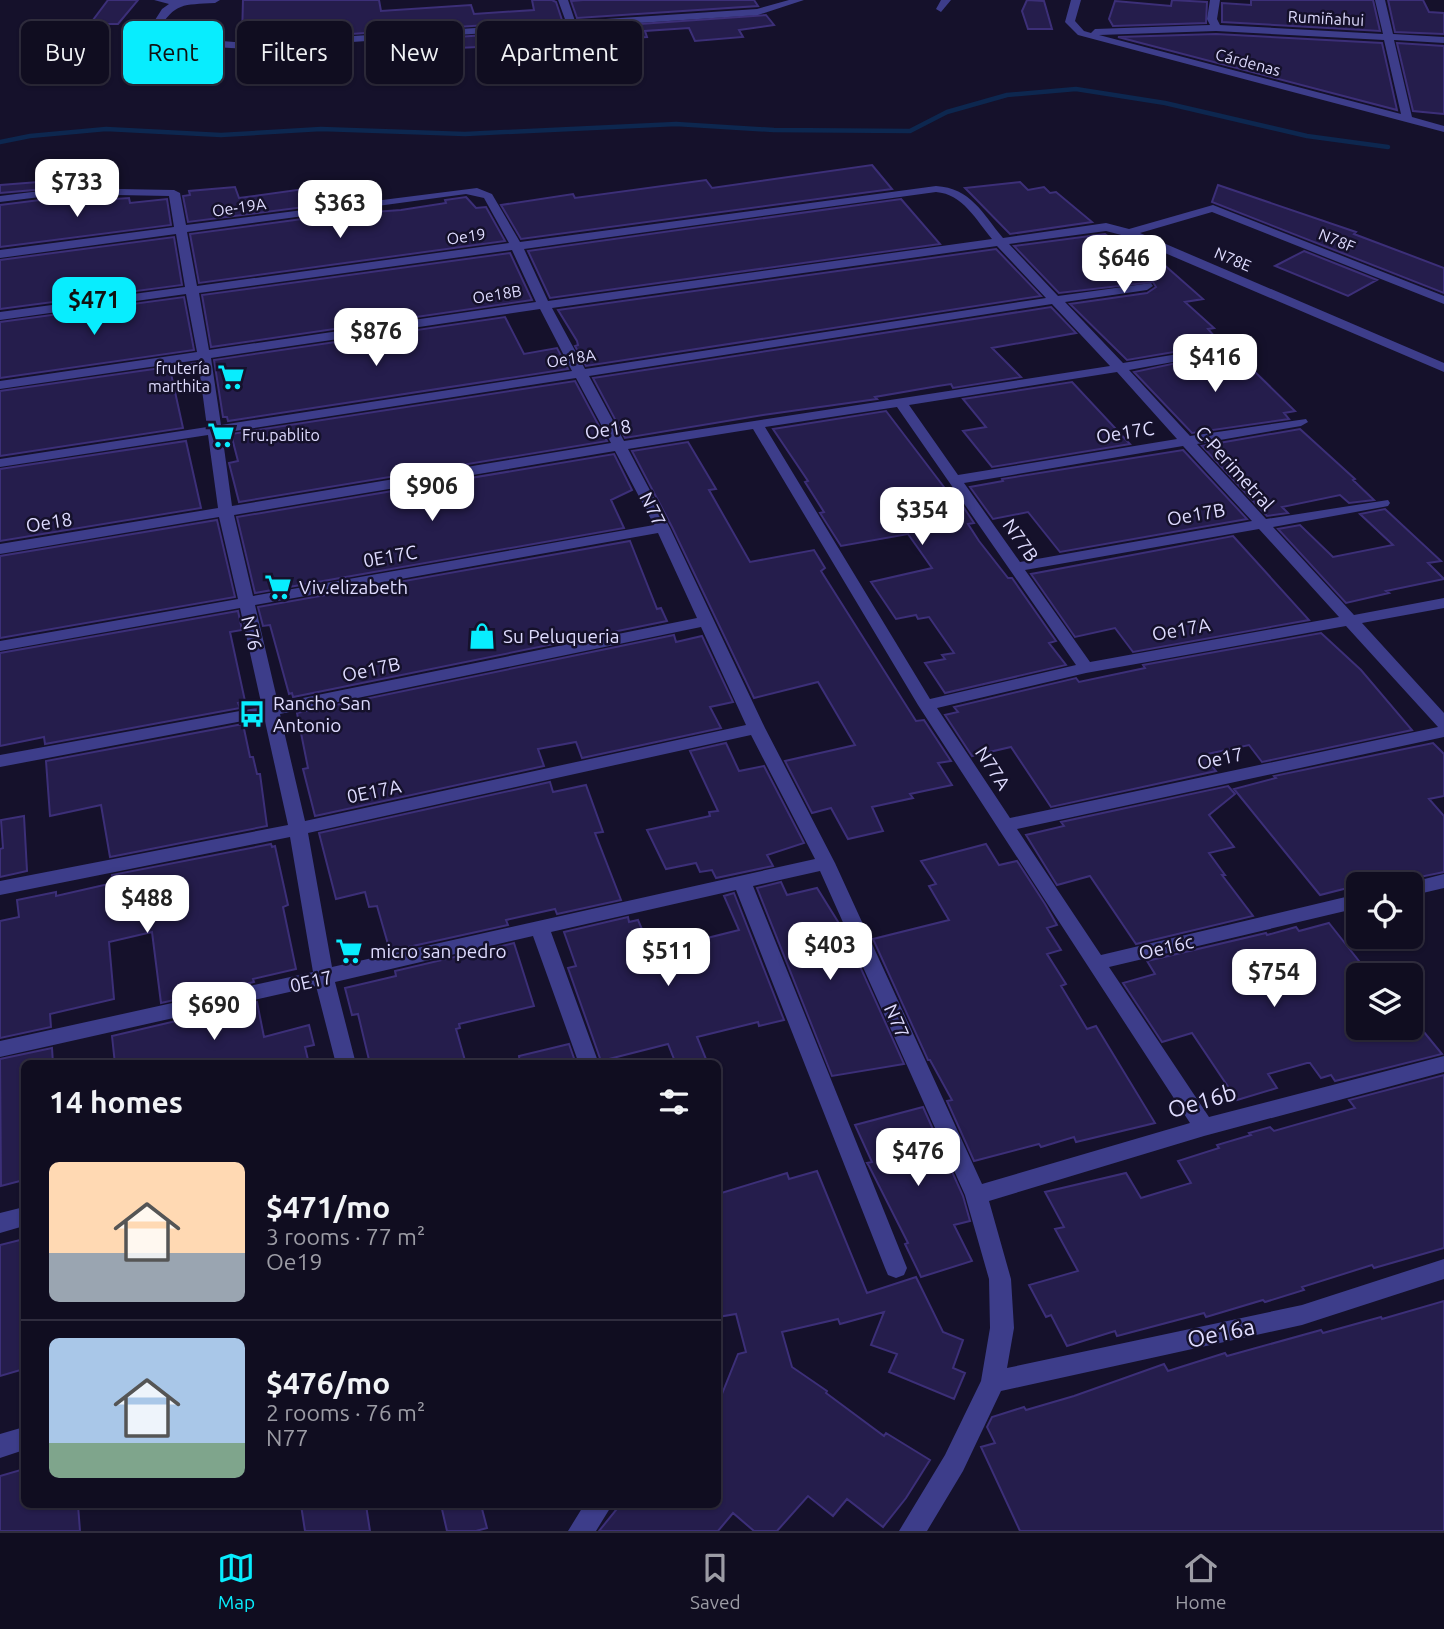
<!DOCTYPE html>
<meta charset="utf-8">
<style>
body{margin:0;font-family:Ubuntu,sans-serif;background:#1e1b2d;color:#f1f3f6;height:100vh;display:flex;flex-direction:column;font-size:26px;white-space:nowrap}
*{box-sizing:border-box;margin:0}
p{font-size:23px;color:#9c9ca5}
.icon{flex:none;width:38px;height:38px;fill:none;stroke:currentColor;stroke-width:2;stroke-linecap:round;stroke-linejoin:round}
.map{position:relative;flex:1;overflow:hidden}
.sheet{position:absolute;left:21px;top:1060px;width:700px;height:448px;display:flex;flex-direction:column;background:#100d20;border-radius:10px;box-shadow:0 2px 5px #0004,0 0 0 2px #302d3e}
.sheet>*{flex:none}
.top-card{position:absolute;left:21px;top:21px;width:700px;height:63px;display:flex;gap:14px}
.fabs{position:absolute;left:1346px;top:872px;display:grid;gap:14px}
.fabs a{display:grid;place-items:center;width:77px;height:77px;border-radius:10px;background:#100d20;box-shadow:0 2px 5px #0004,0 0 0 2px #302d3e;font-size:35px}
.price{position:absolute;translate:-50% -60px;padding:0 16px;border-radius:14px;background:#fff;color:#222;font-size:23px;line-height:46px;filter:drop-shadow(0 2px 4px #0008)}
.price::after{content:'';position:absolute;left:50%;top:42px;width:21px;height:16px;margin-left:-10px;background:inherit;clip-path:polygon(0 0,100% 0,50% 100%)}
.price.selected{background:#08edfe;color:#111}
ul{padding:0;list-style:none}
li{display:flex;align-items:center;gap:21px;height:175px;padding:0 28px}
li+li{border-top:2px solid #302d3e}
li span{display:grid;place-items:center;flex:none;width:196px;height:140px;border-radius:10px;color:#555}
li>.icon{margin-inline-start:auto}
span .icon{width:84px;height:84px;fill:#fffc;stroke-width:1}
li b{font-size:30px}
h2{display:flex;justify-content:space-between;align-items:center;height:84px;padding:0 28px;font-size:30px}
.tag{padding:0 24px;border-radius:10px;background:#100d20;box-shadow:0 2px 5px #0004,0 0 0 2px #302d3e;font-size:24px;line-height:63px}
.tag.selected{background:#08edfe;color:#111}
.menu{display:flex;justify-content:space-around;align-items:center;height:98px;border-top:2px solid #302d3e;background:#100d20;font-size:19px;color:#9c9ca5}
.menu a{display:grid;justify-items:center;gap:4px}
.menu .selected{color:#08edfe}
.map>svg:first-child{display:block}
</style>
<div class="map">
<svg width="1444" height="1531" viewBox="0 0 1444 1531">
<rect width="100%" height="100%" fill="#15112b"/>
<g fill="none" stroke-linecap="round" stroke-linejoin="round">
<path stroke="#0d274f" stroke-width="4.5" d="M0 142 30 136 106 129 221 135 321 129 465 134 676 124 774 130 910 131 947 112 1007 95 1076 89 1165 103 1307 136 1388 147"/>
</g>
<path fill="#251d4c" stroke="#3c2f78" stroke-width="2" d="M108 0H138L118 24H90Z
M243 0H379L381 11 471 5 474 14 534 10 532 0H552L556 2 562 20 290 38 242 37Z
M583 0H754L758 6 577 18 571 1Z
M1027 0 1044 1 1052 29H1028L1022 11Z
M1172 0 1207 2 1206 23 1113 26 1109 19 1115 1 1171 6Z
M1251 0H1373L1380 31 1222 22V3L1251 5Z
M1388 0H1423L1429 12 1444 13V34L1395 32Z
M766 15 774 25 739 30 743 37 695 41 689 28 645 31 647 37 611 39 608 33 559 37 562 43 458 48V45L386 48V42Z
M1216 34 1382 43 1397 110 1118 37Z
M1397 43 1444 46V114L1413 111Z
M872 165 892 189 521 239 501 205 573 194 575 198 706 180 712 188Z
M77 179 79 186 0 193V185Z
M1020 182 1028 190 1044 187 1050 193 1056 192 1092 222 1010 234 965 188Z
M1218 185 1356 232 1354 234 1444 268V293L1212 202Z
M235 187 239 198 304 189 306 193 322 191 328 204 188 222 183 196 190 195 189 191Z
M64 197H85L86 201 129 198 130 203 167 199 171 225 0 247V205Z
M466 197 476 208 486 207 505 241 199 283 190 234 332 215 401 210 446 203 445 200Z
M901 199 940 244 550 298 528 251Z
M1105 234 1137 257 1153 255 1203 299 1185 302 1214 328 1208 329 1221 344 1127 360 1070 304 1147 293 1156 287 1153 282 1059 293 1014 246Z
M174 237 182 285 0 309V260Z
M996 249 1041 296 586 366 575 346 578 345 577 341 558 310Z
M1304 251 1377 280 1348 296 1275 266Z
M510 253 532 300 211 347 202 295Z
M184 297 194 350 0 378V322Z
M1051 307 1076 333 992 348 1021 377 953 388 951 384 938 386 875 397 877 399 763 415 625 438 593 378Z
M505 317 524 354 557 348 568 369 228 421 227 417H223L214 360Z
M1228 352 1245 368 1250 367 1295 411 1284 413 1289 419 1192 433 1134 372Z
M196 363 170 369 183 428 0 456V391Z
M575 381 607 441 239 502 229 463 238 461 231 434Z
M1072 382 1130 444 992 467 963 431 986 427 963 399Z
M886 411 947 491 952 490 974 523 968 524 979 541 1008 578H1012L1056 641 1049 643 1066 665 945 693 925 663 945 659 942 655 954 653 929 617 918 619 916 615 896 619 871 582 932 568 908 534 841 546 820 513 824 512 805 482 808 481 773 429Z
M1300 429 1355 479 1353 480 1374 500 1349 503 1340 495 1282 507 1288 513 1267 516 1202 446Z
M186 441 201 508 0 541V469Z
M688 442 716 489 709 490 750 562 814 550 825 568 821 571 916 721 924 720 951 761 938 763 952 785 910 794 913 798 872 807 883 831 848 839 831 808 812 813 785 761 855 745 818 682 754 698 672 527 632 451Z
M1183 450 1247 519 1060 552 1028 512 993 519 970 487 1003 481 1002 479Z
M614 454 632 490 611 500 624 528 255 593 237 517Z
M1385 509 1441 561 1428 563 1444 579 1386 591 1389 593 1346 603 1278 529 1300 525 1333 557 1393 545 1360 514Z
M217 520 235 597 0 638V556Z
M1233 536 1309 620 1133 652 1115 628 1075 637 1031 574Z
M630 541 657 609 661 608 667 621 293 697 292 693 289 694 270 625 263 626 258 607Z
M238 611 242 630 230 632 245 701 238 703 240 708 45 744 44 737 0 746V653Z
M1321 633 1361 670 1412 730 1262 762 1249 745 1203 755 1216 771 1051 807 1011 747 972 756 945 715 958 712 954 707 1076 678 1079 682 1145 668 1143 665Z
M674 635 676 642 702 636 733 702 710 707 721 728 582 758 576 742 538 749 544 766 315 816 303 769 308 768 297 713Z
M243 724 250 757H253L257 774H260L267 826 110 857 101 805 50 816 46 761Z
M726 743 739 771 764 766 804 843 767 855 773 866 716 878 712 870 700 872 696 863 666 869 647 830 710 816 709 812 718 811 690 751Z
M1433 743 1444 754V796L1429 799 1444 816V872L1420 877 1414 871 1320 895 1234 789 1276 778 1274 776Z
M550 782 553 792 586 785 603 832 595 833 621 900 557 914 555 909 506 920 508 925 390 951 377 906 369 907 365 892 336 899 319 833Z
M1228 786 1235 794 1209 815 1234 847 1209 853 1225 875H1222L1253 916 1136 944 1090 876 1057 885 1026 835 1064 826 1061 822Z
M24 816 27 871 0 877V849L3 848 1 820Z
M271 844 272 847 275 846 288 905 283 907 296 969 253 979 254 982 161 1003 152 932 109 942 114 999 50 1014 51 1027 0 1038V921L19 917 17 900 56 892V896L113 883 112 875Z
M986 844 999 865 1017 861 1045 904 1057 925 1047 928 1061 950 1047 954 1066 984 1061 986 1087 1029 1096 1026 1155 1123 1076 1142 1074 1137 1041 1147 1039 1144 974 1161 947 1101 952 1100 930 1060H928L873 939 949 920 929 886 936 884 921 861Z
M781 882 787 895 817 888 845 933 904 1064 832 1076 757 888Z
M734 893 784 1020 759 1026 758 1022 697 1037 708 1064H676L668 1044 601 1061 568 968 576 966 564 932 628 917 629 922 638 920 650 948H653L655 951 739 930 724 896Z
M1329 923 1370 975H1358V1027H1410V1015L1442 1054 1335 1081 1331 1075 1321 1078 1310 1063H1307L1268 1074 1277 1088 1237 1100 1192 1033 1162 1042 1123 983 1155 974 1147 961 1266 933 1267 935 1296 927 1299 931Z
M514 943 534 1006 459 1024 460 1028 456 1029 466 1064H370L358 1014 352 1015 345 988 396 976 395 971Z
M257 1002 264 1037 309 1025 314 1045 305 1047 309 1064H115L112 1036Z
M569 1044 576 1064H520L519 1056Z
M52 1048 53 1064H24V1180L1 1186 0 1059Z
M1444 1075V1248L1374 1268 1372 1265 1302 1287 1304 1290 1265 1302 1263 1300 1206 1317 1204 1313 1117 1336 1115 1331 1067 1346 1051 1315 1046 1317 1029 1285 1078 1271 1055 1229 1064 1227 1045 1192 1126 1173 1141 1198 1191 1183 1178 1161 1219 1148 1217 1145 1251 1135 1249 1133 1270 1127 1274 1131 1355 1108 1349 1100Z
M923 1107 963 1196 970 1221 954 1225 972 1261 921 1277 905 1244 908 1243 869 1166 867 1163 872 1162 855 1125Z
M817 1171 867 1293 916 1277 943 1332 963 1340 953 1368 965 1373 954 1399 889 1372 897 1354 871 1345 884 1312 840 1324 838 1319 782 1332 792 1367 827 1391 826 1393 884 1436 886 1433 930 1460 906 1498 883 1527 847 1499 833 1516 808 1496 777 1531H754L733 1513 718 1531H599L620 1505H718V1404L738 1354 746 1352 736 1314 718 1317V1194L787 1173 789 1179Z
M24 1239V1369L0 1376V1245Z
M1444 1301V1531H1020L981 1447 995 1443 987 1427 992 1417 1024 1407 1026 1410 1074 1396 1164 1364 1168 1371 1225 1353 1227 1356 1321 1330 1323 1333 1381 1317 1382 1319Z
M24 1469V1505H78L80 1531H0V1476Z
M301 1505H366L370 1531H305Z
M441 1505H481L487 1528 476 1531H447Z"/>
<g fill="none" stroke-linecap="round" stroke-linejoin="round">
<path fill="#3d3d8a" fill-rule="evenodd" d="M154 0H220L215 3C183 5 175 2 158 31L159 36 247 43 566 22 558 0H568L575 21 757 9 789 0H804L758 15 247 49 166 44 152 40 148 31 162 9 169 4Z
M941 0H951L941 12 936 9Z
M1071 0H1081L1075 21 1084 31 1091 33 1095 29 1210 25 1207 19 1210 0H1220L1217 19 1220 25 1383 34 1375 0H1385L1393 34 1444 37V43L1394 40 1412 117 1444 126V132L1078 35 1065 22ZM1216 31 1384 40 1401 114 1099 35Z
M936 186C971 188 982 213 1003 238L1106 223 1129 229 1213 205 1444 296V304L1212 212 1140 233 1444 363V372L1125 236 1106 231 1009 244 1058 296 1151 283 1153 286 1147 290 1065 302 1123 363 1227 346 1229 349 1222 353 1129 370 1190 436 1306 419 1308 422 1301 426 1197 444 1266 519 1388 500 1390 503 1388 506 1383 507 1273 527 1354 615 1444 598V608L1362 623 1444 713V737L1017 829 1101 955 1358 894V908L1109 967 1209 1117 1444 1056V1072L1204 1136 989 1201 1011 1279 1014 1328 1007 1368 1302 1305 1444 1259V1279L1302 1325 1001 1391 963 1471 927 1531H899L945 1455 981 1381 990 1328 989 1279 965 1195 820 871 753 886 907 1268 904 1275 896 1278 888 1275 885 1268 736 890 551 932 599 1064H579L533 936 335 982 356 1064H336L316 986 0 1057V1041L313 972 290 837 0 895V881L288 825 264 717 0 767V755L262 707 240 608 0 651V641L238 599 219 517 0 554V544L218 508 208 435 0 467V459L207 427 198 360 0 389V381L197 352 186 294 0 320V312L185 287 176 234 0 258V250L174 227 169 196 64 194 0 202V196L64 188 174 190 180 193 186 225 477 188 492 194 520 242ZM936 192C963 194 976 220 992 239L548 301 524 249ZM466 194 484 198 509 243 197 286 187 232ZM997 246 1046 298 585 369 552 308ZM512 250 536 302 209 350 199 293ZM1052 304 1110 366 624 441 589 376ZM540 309 572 371 221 425 211 358ZM1117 372 1177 439 958 475 909 405ZM576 378 611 443 232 506 222 433ZM897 407 1076 665 930 699 765 427ZM753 429 918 705 1190 1123 982 1184 835 863 765 728 670 528 628 449ZM1183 446 1252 521 1020 562 964 483ZM615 451 654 525 253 596 234 515ZM1259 529 1339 617 1090 662 1025 570ZM658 533 697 618 278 703 255 605ZM1346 626 1438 727 1010 818 937 708 1086 673ZM701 627 746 725 305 821 280 714ZM751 735 815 859 332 967 308 833Z
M1444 874V888L1410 896V884H1405Z
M24 1207V1226L0 1233V1213Z
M24 1427V1450L0 1458V1434Z
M584 1505H612L596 1531H568Z"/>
</g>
<defs>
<symbol id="supermarket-bare" viewBox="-9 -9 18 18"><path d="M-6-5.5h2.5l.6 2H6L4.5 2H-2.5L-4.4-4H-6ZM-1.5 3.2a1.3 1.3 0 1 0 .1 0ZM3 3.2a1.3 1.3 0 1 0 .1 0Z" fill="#08edfe" stroke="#15112b" stroke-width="2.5" paint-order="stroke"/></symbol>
<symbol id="shop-bare" viewBox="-9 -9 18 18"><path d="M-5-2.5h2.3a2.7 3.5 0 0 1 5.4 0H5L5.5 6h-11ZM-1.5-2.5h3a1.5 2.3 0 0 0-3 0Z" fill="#08edfe" stroke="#15112b" stroke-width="2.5" paint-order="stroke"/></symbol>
<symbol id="bus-bare" viewBox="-9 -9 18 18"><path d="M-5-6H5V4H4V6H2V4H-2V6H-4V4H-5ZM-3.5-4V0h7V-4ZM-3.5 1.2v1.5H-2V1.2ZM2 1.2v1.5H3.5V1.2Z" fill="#08edfe" stroke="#15112b" stroke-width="2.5" paint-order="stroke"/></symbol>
</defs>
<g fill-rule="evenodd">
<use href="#supermarket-bare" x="212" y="358" width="38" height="38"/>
<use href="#supermarket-bare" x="202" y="416" width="38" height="38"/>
<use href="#supermarket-bare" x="259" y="568" width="38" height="38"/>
<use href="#shop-bare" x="463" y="617" width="38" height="38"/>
<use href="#bus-bare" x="233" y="695" width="38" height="38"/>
<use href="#supermarket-bare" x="330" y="932" width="38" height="38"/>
</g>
<g text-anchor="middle" stroke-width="5" stroke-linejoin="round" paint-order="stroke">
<g font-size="16" fill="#dfdcff" stroke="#15112b">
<text transform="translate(1326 18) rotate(3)" y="6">Rumiñahui</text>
<text transform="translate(1248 62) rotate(15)" y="6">Cárdenas</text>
<text transform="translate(239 207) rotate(-8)" y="6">Oe-19A</text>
<text transform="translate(466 236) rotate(-8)" y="6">Oe19</text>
<text transform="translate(1337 240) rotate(22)" y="6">N78F</text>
<text transform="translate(1233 259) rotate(23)" y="6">N78E</text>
<text transform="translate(497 294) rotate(-9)" y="6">Oe18B</text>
<text transform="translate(571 358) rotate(-9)" y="6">Oe18A</text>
</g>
<g font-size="16" fill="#dfdcff" stroke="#15112b" text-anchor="end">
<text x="210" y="374">frutería<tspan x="210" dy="18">marthita</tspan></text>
<text x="242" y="441" text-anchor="start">Fru.pablito</text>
</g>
<g font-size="19" fill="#dfdcff" stroke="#15112b">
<text transform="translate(608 429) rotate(-9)" y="7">Oe18</text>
<text transform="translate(1125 432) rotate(-9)" y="7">Oe17C</text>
<text transform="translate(1235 468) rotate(48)" y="7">C-Perimetral</text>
<text transform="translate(653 509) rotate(63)" y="7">N77</text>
<text transform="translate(1196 514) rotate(-10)" y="7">Oe17B</text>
<text transform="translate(49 522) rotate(-9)" y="7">Oe18</text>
<text transform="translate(1021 540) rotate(55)" y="7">N77B</text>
<text transform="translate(390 556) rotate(-10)" y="7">0E17C</text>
<text transform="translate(1181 629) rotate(-10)" y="7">Oe17A</text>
<text transform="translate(252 633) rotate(76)" y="7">N76</text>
<text transform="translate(371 669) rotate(-12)" y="7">Oe17B</text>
<text transform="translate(1220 758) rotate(-12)" y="7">Oe17</text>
<text transform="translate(993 768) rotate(57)" y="7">N77A</text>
<text transform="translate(374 791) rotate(-12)" y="7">0E17A</text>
<text transform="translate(1166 947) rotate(-13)" y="7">Oe16c</text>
<text transform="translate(311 981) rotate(-13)" y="7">0E17</text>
<text transform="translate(897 1021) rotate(66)" y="7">N77</text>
</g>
<g font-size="19" fill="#dfdcff" stroke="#15112b" text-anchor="start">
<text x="299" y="594">Viv.elizabeth</text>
<text x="503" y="643">Su Peluqueria</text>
<text x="273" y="710">Rancho San<tspan x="273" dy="22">Antonio</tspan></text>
<text x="370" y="958">micro san pedro</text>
</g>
<g font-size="23" fill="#dfdcff" stroke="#15112b">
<text transform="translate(1202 1101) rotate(-16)" y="8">Oe16b</text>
<text transform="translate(1221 1333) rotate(-12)" y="8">Oe16a</text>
</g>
</g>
</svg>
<div class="fabs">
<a><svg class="icon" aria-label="locate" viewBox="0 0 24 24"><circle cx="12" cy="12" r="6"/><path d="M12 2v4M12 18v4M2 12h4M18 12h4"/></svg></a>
<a><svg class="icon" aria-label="layers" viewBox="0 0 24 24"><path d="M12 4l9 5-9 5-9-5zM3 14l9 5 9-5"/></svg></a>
</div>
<b class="price" style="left:77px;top:219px">$733</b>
<b class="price" style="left:340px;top:240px">$363</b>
<b class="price" style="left:1124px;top:295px">$646</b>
<b class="price selected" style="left:94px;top:337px">$471</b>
<b class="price" style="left:376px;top:368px">$876</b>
<b class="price" style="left:1215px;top:394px">$416</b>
<b class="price" style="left:432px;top:523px">$906</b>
<b class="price" style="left:922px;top:547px">$354</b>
<b class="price" style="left:147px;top:935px">$488</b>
<b class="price" style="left:830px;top:982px">$403</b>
<b class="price" style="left:668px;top:988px">$511</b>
<b class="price" style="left:1274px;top:1009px">$754</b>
<b class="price" style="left:214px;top:1042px">$690</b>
<b class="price" style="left:918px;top:1188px">$476</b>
<div class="top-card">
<a class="tag">Buy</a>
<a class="tag selected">Rent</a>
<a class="tag">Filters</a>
<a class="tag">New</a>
<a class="tag">Apartment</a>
</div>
<section class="sheet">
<h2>14 homes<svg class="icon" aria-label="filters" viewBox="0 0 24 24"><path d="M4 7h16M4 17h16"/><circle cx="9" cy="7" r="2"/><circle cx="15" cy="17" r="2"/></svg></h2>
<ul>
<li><span style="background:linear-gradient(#ffd9b3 65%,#9aa5b1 0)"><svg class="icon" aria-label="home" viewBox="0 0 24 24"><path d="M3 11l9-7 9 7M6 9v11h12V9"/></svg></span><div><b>$471/mo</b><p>3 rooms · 77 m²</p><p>Oe19</p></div></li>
<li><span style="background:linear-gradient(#a9c7e8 75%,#7fa58c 0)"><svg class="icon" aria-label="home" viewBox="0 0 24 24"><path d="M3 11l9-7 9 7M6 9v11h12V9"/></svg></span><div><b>$476/mo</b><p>2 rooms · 76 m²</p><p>N77</p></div></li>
</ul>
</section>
</div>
<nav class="menu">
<a class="selected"><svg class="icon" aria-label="map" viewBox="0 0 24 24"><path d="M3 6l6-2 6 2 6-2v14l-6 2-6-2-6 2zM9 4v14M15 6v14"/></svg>Map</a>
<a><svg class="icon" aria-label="saved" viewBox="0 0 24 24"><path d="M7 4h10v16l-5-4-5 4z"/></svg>Saved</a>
<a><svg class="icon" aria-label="home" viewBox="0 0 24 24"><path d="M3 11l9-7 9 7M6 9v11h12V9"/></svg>Home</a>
</nav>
